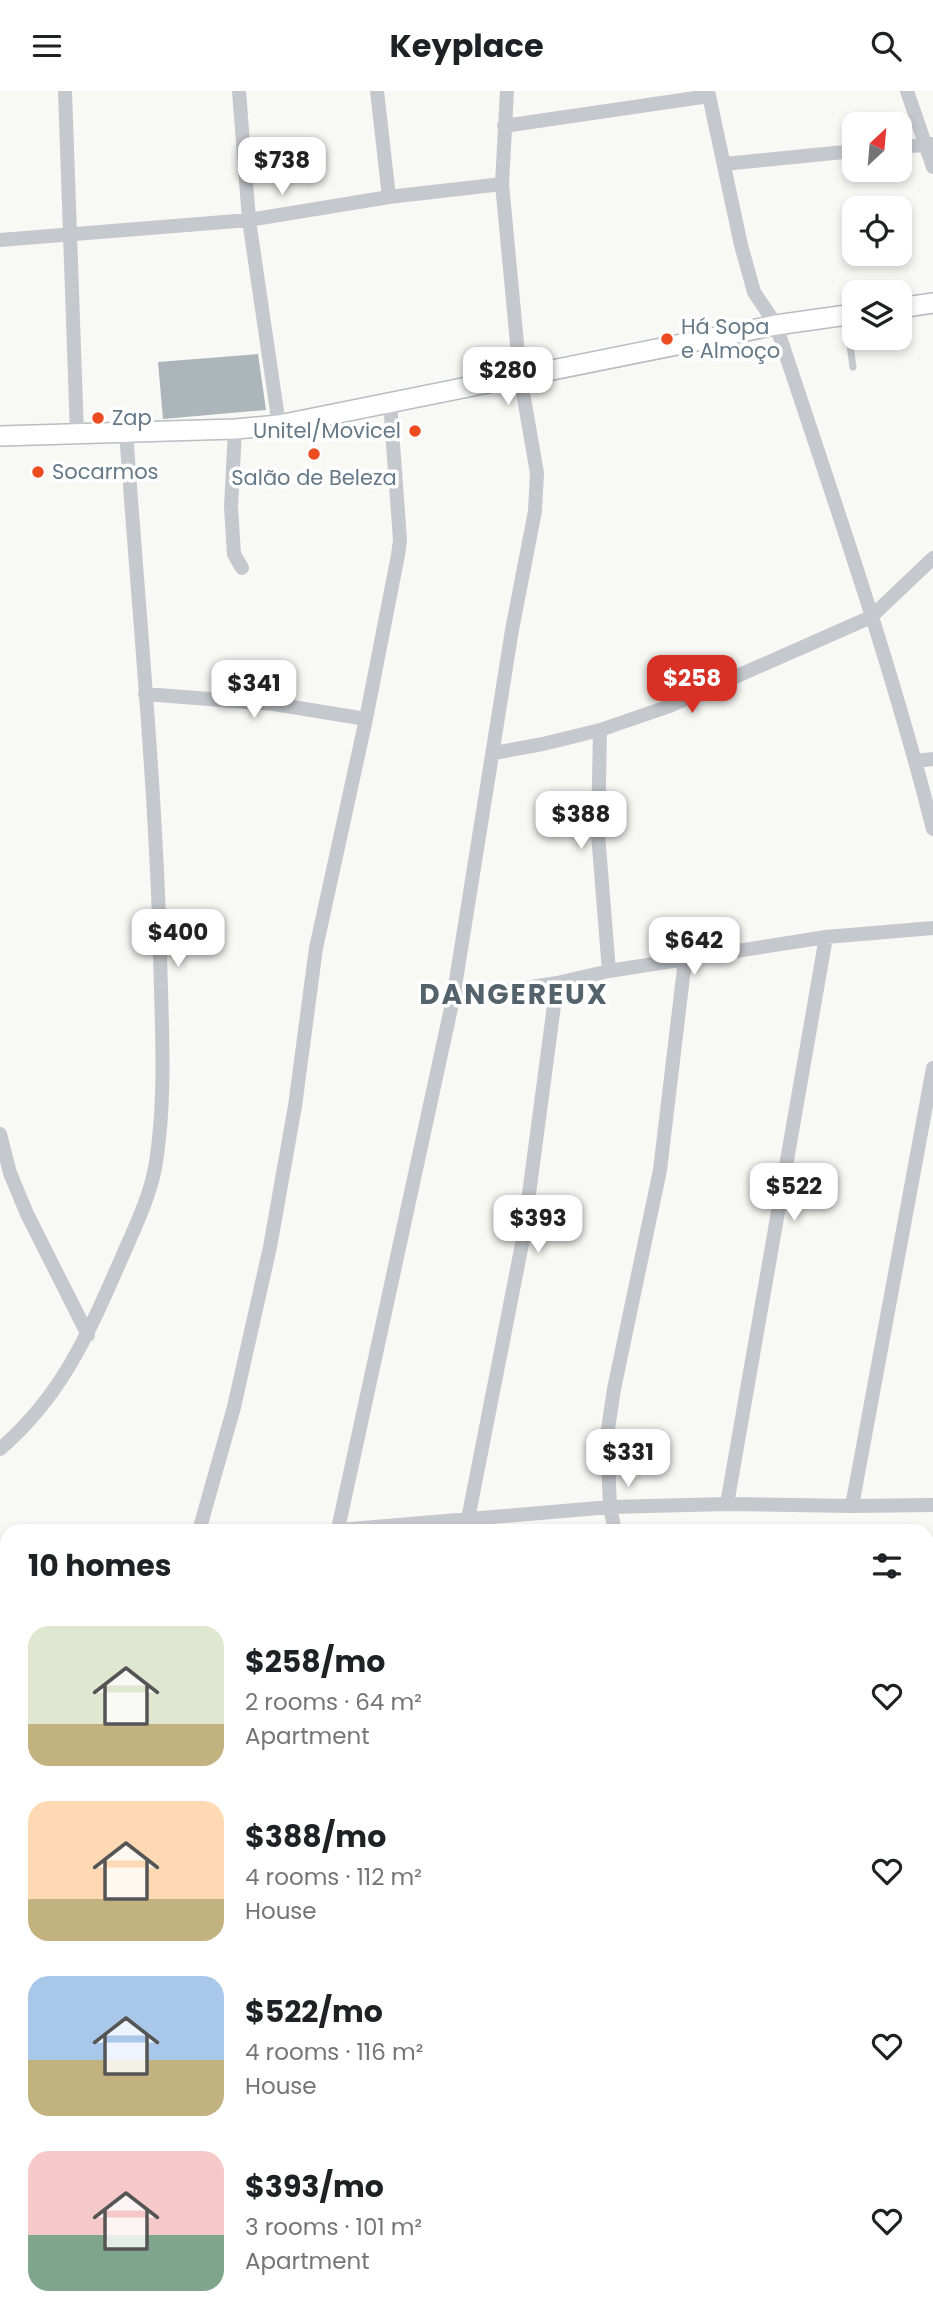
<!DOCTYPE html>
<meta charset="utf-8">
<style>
body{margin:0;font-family:Poppins,sans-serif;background:#f2f2f2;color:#202124;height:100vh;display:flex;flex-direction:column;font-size:26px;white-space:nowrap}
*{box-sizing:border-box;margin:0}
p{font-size:23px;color:#757577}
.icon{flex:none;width:38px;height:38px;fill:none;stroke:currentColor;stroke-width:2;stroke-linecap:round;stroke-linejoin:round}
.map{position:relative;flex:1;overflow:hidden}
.drawer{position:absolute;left:0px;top:1433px;width:934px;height:800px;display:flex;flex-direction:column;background:#fff;border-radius:21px 21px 0 0;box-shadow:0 4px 10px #0003}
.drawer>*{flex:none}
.needle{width:46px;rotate:26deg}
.buttons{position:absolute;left:842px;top:21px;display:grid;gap:14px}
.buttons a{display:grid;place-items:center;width:70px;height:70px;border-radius:14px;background:#fff;box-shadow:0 4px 10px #0003;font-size:35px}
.price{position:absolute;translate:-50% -60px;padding:0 16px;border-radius:14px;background:#fff;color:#222;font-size:23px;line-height:46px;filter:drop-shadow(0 2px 4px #0008)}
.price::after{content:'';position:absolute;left:50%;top:42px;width:21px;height:16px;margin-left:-10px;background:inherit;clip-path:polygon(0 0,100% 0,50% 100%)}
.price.current{background:#d93025;color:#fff}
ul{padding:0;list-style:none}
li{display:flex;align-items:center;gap:21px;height:175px;padding:0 28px}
li span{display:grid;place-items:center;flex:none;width:196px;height:140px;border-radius:21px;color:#555}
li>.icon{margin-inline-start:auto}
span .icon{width:84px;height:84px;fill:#fffc;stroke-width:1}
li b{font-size:30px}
h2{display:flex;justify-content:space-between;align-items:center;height:84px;padding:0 28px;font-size:30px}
header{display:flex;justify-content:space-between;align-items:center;height:91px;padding:0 28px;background:#fff;font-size:32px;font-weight:700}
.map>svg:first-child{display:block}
</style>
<header><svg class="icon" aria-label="menu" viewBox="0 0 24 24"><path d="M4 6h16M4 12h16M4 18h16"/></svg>Keyplace<svg class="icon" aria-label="search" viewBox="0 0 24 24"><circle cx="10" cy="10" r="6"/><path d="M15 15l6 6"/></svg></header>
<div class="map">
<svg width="933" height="2232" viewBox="0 0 933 2232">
<rect width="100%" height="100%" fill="#f8f8f5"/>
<path fill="#acb5ba" d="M258 263 266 319 163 328 158 271Z"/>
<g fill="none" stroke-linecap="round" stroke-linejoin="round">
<defs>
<path id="secondary" d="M900 217 933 212
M0 345 235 338 279 334 776 234 854 223"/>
</defs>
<use href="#secondary" stroke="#b7bdc1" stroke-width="22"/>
<path stroke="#bec1c3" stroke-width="3.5" stroke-dasharray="3.5 3.5" stroke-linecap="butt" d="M928 1781 933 1777"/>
<path stroke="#c5c9cd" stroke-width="7" d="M846 225 853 276"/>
<path stroke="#c5c9cd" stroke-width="14" d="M65 0 77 343
M239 0 249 129 279 334
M377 0 389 106
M708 0 741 154 754 201 776 234C831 401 890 568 933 738
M907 0 933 76
M504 35 709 5
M900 56 933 53
M724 73 854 60
M0 149 249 129 389 106 502 93 507 0
M235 338 231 416 234 463 242 477
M145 603 274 613 366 628
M600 639 598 743 609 880
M494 662 543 653 600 639 667 616 871 526 933 467
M916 670 933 668
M453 908 557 892 609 880 826 846 933 837
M0 1043 10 1082 27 1123 88 1244
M0 1358C63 1304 89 1241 122 1166 135 1136 151 1104 156 1071 167 1001 161 928 160 857 155 685 138 512 126 340
M727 1413 826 846
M852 1415 933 977
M468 1428 523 1148 557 892
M338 1438 453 908 512 539 535 420 537 382 520 284 502 93
M199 1440 234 1316 270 1156 295 1015 316 857 366 628 398 464 400 449 390 311
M328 1440 610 1416 727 1413 852 1415 933 1414
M615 1440 610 1416 607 1345 614 1298 660 1079 685 869
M0 1502 7 1500
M928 1525 933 1513
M0 1693 7 1702
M928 1720 933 1729
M0 1876 7 1869
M928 1922 933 1918
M928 2080 933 2088
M0 2124 7 2137
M226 2226 229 2232
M409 2226 411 2232
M603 2226 606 2232
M751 2226 754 2232
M158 2232 167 2226
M544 2232 560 2226"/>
<use href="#secondary" stroke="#fff" stroke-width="19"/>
</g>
<g fill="#ec4c20" stroke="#fff" stroke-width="2.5">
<circle cx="667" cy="248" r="7"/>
<circle cx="98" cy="327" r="7"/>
<circle cx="415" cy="340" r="7"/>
<circle cx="314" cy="363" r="7"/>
<circle cx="38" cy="381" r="7"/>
</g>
<g text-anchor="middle" stroke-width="7" stroke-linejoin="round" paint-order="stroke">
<g font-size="21" fill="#657988" stroke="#fff" text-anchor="start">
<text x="681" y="243">Há Sopa<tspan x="681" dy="24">e Almoço</tspan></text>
<text x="112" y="334">Zap</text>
<text x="401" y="347" text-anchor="end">Unitel/Movicel</text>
<text x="52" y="388">Socarmos</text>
<text x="314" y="394" text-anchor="middle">Salão de Beleza</text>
</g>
<g font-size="28" font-weight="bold" letter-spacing="2" fill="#54626c" stroke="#fff">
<text x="514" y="913">DANGEREUX</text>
</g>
</g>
</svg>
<div class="buttons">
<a><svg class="needle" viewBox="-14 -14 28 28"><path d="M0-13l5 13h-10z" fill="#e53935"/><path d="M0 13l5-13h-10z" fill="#757577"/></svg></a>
<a><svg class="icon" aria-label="locate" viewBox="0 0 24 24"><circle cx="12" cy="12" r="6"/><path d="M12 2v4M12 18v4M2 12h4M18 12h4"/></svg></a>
<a><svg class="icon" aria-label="layers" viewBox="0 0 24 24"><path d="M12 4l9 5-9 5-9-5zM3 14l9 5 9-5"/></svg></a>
</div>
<b class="price" style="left:282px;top:106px">$738</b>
<b class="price" style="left:508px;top:316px">$280</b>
<b class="price current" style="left:692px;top:624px">$258</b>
<b class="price" style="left:254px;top:629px">$341</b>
<b class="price" style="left:581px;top:760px">$388</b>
<b class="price" style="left:178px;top:878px">$400</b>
<b class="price" style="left:694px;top:886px">$642</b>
<b class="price" style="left:794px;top:1132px">$522</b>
<b class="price" style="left:538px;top:1164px">$393</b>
<b class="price" style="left:628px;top:1398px">$331</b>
<section class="drawer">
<h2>10 homes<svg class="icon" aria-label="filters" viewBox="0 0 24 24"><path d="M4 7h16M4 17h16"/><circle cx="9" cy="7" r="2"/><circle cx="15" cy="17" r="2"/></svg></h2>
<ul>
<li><span style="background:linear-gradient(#dfe7d0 70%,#c2b280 0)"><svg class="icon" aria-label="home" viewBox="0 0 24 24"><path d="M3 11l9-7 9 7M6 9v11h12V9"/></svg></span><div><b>$258/mo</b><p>2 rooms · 64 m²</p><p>Apartment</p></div><svg class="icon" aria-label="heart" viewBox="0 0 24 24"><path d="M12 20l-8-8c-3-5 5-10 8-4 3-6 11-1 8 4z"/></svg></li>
<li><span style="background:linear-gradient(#ffd9b3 70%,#c2b280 0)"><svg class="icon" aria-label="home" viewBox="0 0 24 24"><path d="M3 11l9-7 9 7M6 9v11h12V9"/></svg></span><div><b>$388/mo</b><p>4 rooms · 112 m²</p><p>House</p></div><svg class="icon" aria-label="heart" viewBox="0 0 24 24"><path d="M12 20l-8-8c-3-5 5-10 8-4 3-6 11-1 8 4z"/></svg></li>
<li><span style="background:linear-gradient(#a9c7e8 60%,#c2b280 0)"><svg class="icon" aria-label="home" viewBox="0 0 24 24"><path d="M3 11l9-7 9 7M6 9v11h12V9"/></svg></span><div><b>$522/mo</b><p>4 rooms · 116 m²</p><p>House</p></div><svg class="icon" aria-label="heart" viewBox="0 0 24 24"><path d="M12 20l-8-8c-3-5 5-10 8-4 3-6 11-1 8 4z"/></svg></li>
<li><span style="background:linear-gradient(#f6c9c9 60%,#7fa58c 0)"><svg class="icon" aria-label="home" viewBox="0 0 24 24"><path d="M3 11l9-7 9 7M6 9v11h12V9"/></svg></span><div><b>$393/mo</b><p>3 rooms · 101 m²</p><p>Apartment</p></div><svg class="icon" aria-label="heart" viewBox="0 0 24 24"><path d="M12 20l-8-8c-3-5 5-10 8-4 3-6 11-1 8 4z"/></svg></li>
</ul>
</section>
</div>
